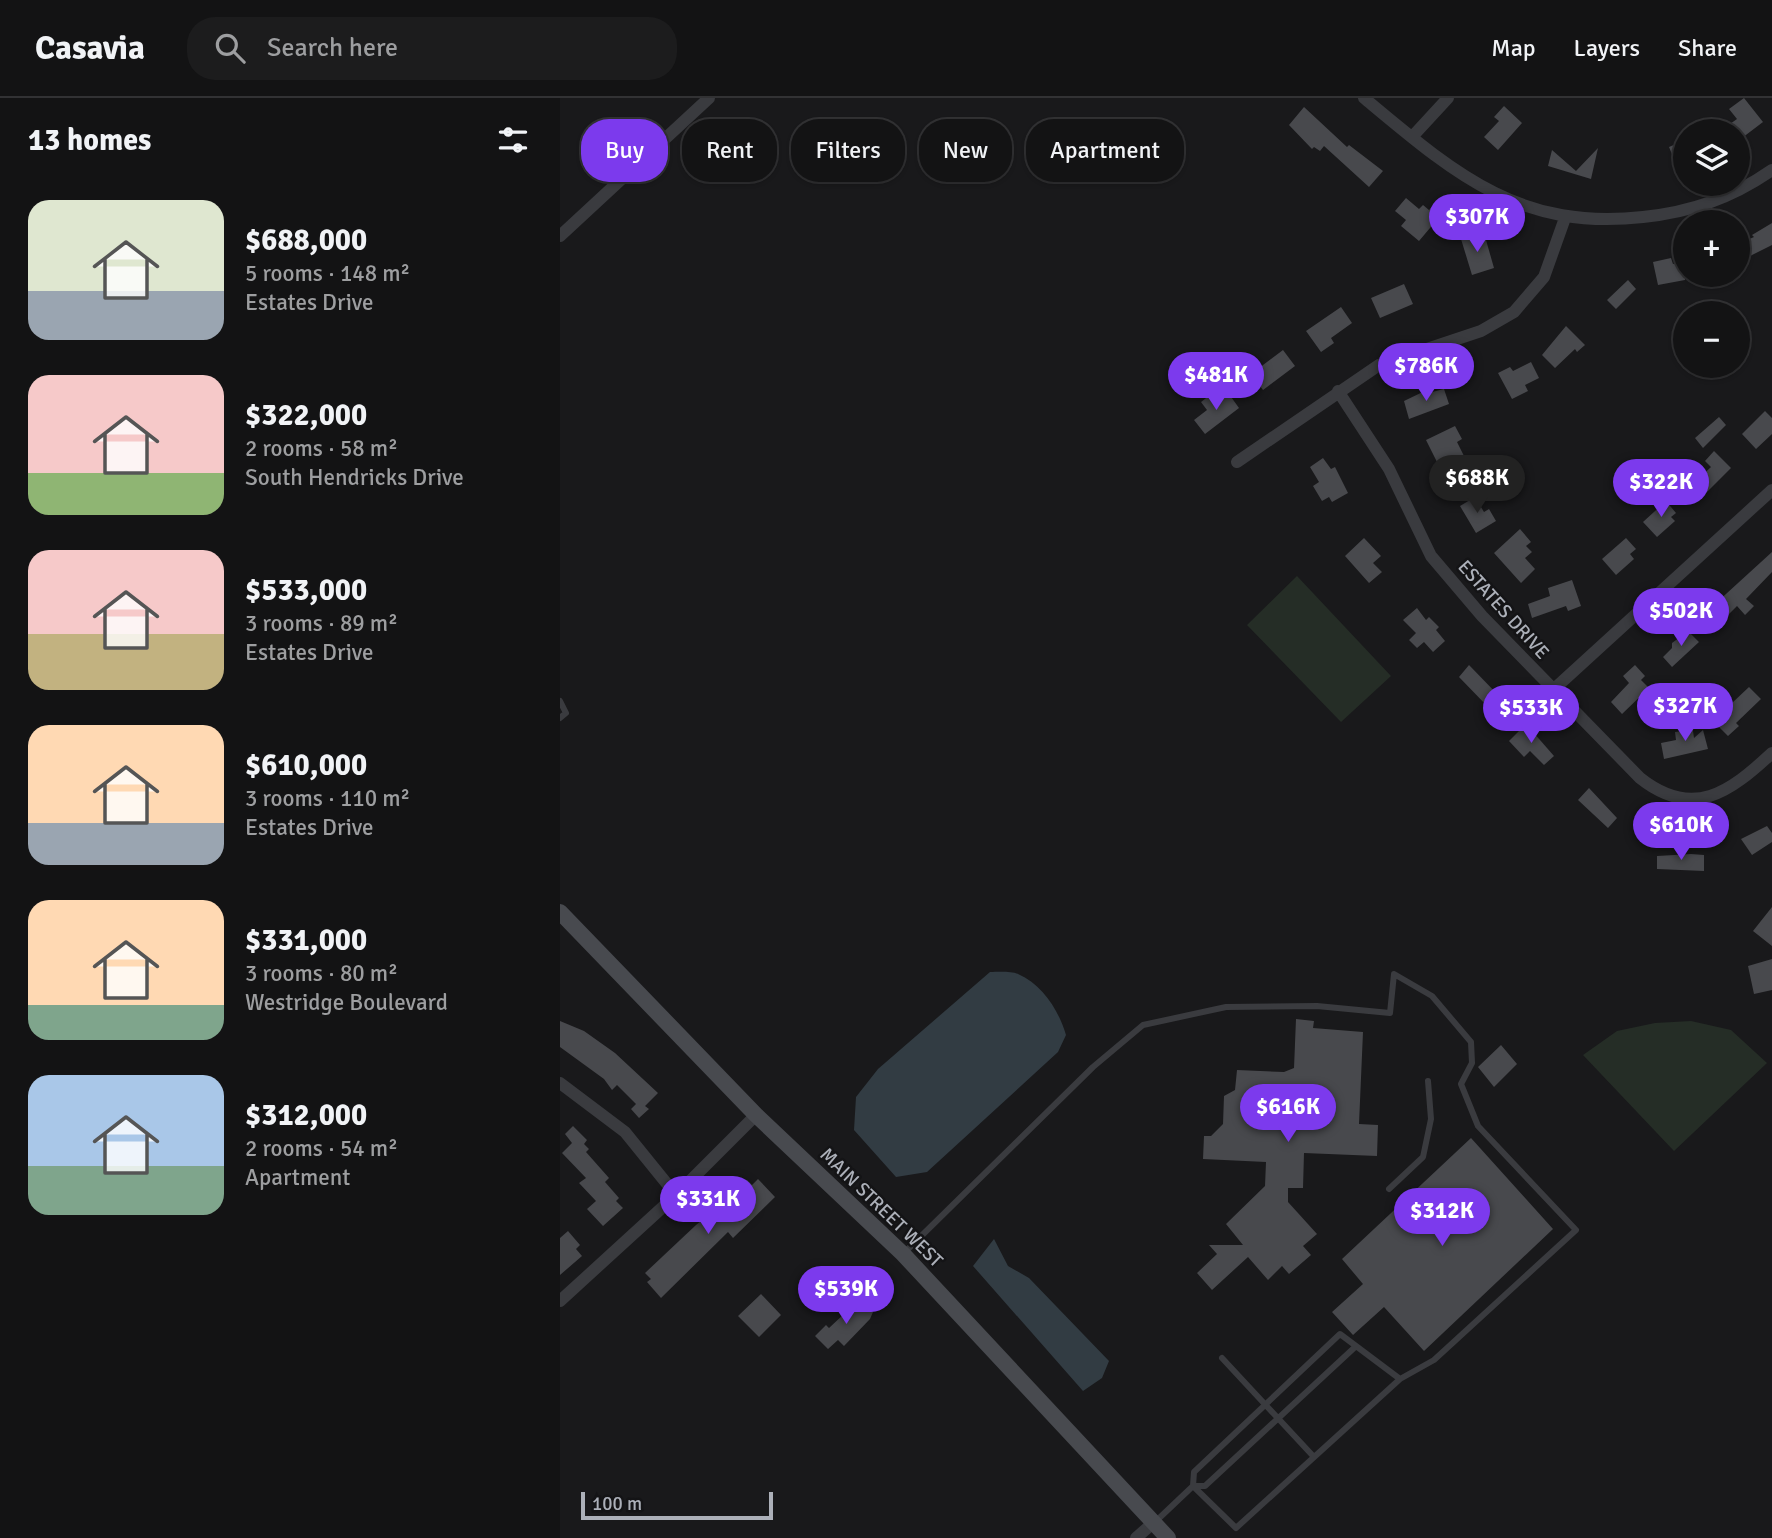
<!DOCTYPE html>
<meta charset="utf-8">
<style>
body{margin:0;font-family:Signika,sans-serif;background:#1c1c1d;color:#f1f3f6;height:100vh;display:flex;flex-direction:column;font-size:26px;white-space:nowrap}
*{box-sizing:border-box;margin:0}
p{font-size:23px;color:#9d9ea0}
.icon{flex:none;width:38px;height:38px;fill:none;stroke:currentColor;stroke-width:2;stroke-linecap:round;stroke-linejoin:round}
.map{position:relative;flex:1;overflow:hidden}
.sheet{display:flex;flex-direction:column;background:#131314;width:560px}
.sheet>*{flex:none}
.hud{position:absolute;left:21px;top:21px;width:665px;height:63px;display:flex;gap:14px}
.fabs{position:absolute;left:1113px;top:21px;display:grid;gap:14px}
.fabs a{display:grid;place-items:center;width:77px;height:77px;border-radius:50%;background:#131314;box-shadow:0 2px 5px #0004,0 0 0 2px #323234;font-size:35px}
.scale{position:absolute;left:21px;bottom:18px;width:192px;box-sizing:border-box;padding-left:7px;border:4px solid #acb0b9;border-top:0;font-size:19px;line-height:24px;white-space:nowrap;color:#acb0b9;-webkit-text-stroke:5px #141416;paint-order:stroke}
.price{position:absolute;translate:-50% -60px;padding:0 16px;border-radius:24px;background:#7c3aed;color:#fff;font-size:23px;line-height:46px;filter:drop-shadow(0 2px 4px #0008)}
.price::after{content:'';position:absolute;left:50%;top:42px;width:21px;height:16px;margin-left:-10px;background:inherit;clip-path:polygon(0 0,100% 0,50% 100%)}
.price.active{background:#222;color:#fff}
ul{padding:0;list-style:none}
li{display:flex;align-items:center;gap:21px;height:175px;padding:0 28px}
li span{display:grid;place-items:center;flex:none;width:196px;height:140px;border-radius:21px;color:#555}
li>.icon{margin-inline-start:auto}
span .icon{width:84px;height:84px;fill:#fffc;stroke-width:1}
li b{font-size:30px}
h2{display:flex;justify-content:space-between;align-items:center;height:84px;padding:0 28px;font-size:30px}
.pill{padding:0 24px;border-radius:28px;background:#131314;box-shadow:0 2px 5px #0004,0 0 0 2px #323234;font-size:24px;line-height:63px}
.pill.active{background:#7c3aed;color:#fff}
header{display:flex;align-items:center;gap:42px;box-sizing:border-box;height:98px;padding:0 35px;background:#131314;border-bottom:2px solid #323234}
header strong{font-size:33px}
nav{display:flex;gap:38px;margin-inline-start:auto;font-size:24px}
.search{width:490px;height:63px;background:#1c1c1d;display:flex;align-items:center;gap:18px;box-sizing:border-box;padding:0 24px;border-radius:28px;color:#9d9ea0;font-size:26px}
main{display:flex;flex:1;min-height:0}
.map>svg:first-child{display:block}
</style>
<header>
<strong>Casavia</strong>
<div class="search"><svg class="icon" aria-label="search" viewBox="0 0 24 24"><circle cx="10" cy="10" r="6"/><path d="M15 15l6 6"/></svg>Search here</div>
<nav><a>Map</a><a>Layers</a><a>Share</a></nav>
</header>
<main>
<section class="sheet">
<h2>13 homes<svg class="icon" aria-label="filters" viewBox="0 0 24 24"><path d="M4 7h16M4 17h16"/><circle cx="9" cy="7" r="2"/><circle cx="15" cy="17" r="2"/></svg></h2>
<ul>
<li><span style="background:linear-gradient(#dfe7d0 65%,#9aa5b1 0)"><svg class="icon" aria-label="home" viewBox="0 0 24 24"><path d="M3 11l9-7 9 7M6 9v11h12V9"/></svg></span><div><b>$688,000</b><p>5 rooms · 148 m²</p><p>Estates Drive</p></div></li>
<li><span style="background:linear-gradient(#f6c9c9 70%,#8fb573 0)"><svg class="icon" aria-label="home" viewBox="0 0 24 24"><path d="M3 11l9-7 9 7M6 9v11h12V9"/></svg></span><div><b>$322,000</b><p>2 rooms · 58 m²</p><p>South Hendricks Drive</p></div></li>
<li><span style="background:linear-gradient(#f6c9c9 60%,#c2b280 0)"><svg class="icon" aria-label="home" viewBox="0 0 24 24"><path d="M3 11l9-7 9 7M6 9v11h12V9"/></svg></span><div><b>$533,000</b><p>3 rooms · 89 m²</p><p>Estates Drive</p></div></li>
<li><span style="background:linear-gradient(#ffd9b3 70%,#9aa5b1 0)"><svg class="icon" aria-label="home" viewBox="0 0 24 24"><path d="M3 11l9-7 9 7M6 9v11h12V9"/></svg></span><div><b>$610,000</b><p>3 rooms · 110 m²</p><p>Estates Drive</p></div></li>
<li><span style="background:linear-gradient(#ffd9b3 75%,#7fa58c 0)"><svg class="icon" aria-label="home" viewBox="0 0 24 24"><path d="M3 11l9-7 9 7M6 9v11h12V9"/></svg></span><div><b>$331,000</b><p>3 rooms · 80 m²</p><p>Westridge Boulevard</p></div></li>
<li><span style="background:linear-gradient(#a9c7e8 65%,#7fa58c 0)"><svg class="icon" aria-label="home" viewBox="0 0 24 24"><path d="M3 11l9-7 9 7M6 9v11h12V9"/></svg></span><div><b>$312,000</b><p>2 rooms · 54 m²</p><p>Apartment</p></div></li>
</ul>
</section>
<div class="map">
<svg width="1212" height="1440" viewBox="0 0 1212 1440">
<rect width="100%" height="100%" fill="#19191b"/>
<path fill="#252d26" d="M737 478 831 578 781 624 687 527Z
M1131 923 1171 932 1207 965 1114 1053 1023 957 1057 933 1095 925Z"/>
<path fill="#323c43" d="M430 874C438 874 451 873 458 876 483 887 499 913 506 937L498 954 367 1074 336 1079 294 1032 296 999 318 971Z
M434 1141 448 1168 469 1180 549 1263 542 1280 523 1293 413 1168Z"/>
<path fill="#48494d" d="M1184 0 1203 24 1178 43V33H1160L1177 21 1169 11Z
M944 8 962 25 938 52 924 39 939 23 934 19Z
M744 9 787 49 789 47 823 73 809 89 764 48 760 53 754 49 752 51 729 27Z
M1125 42V62L1116 66 1109 49Z
M1038 50 1031 81 988 68 992 52 1016 73Z
M846 100 859 111 863 107 869 112 872 109 881 117 859 143 841 128 846 122 835 113Z
M1212 125V147L1178 164V146L1194 139 1192 137Z
M919 136 922 143 926 142 934 170 912 177 901 141Z
M1111 160 1113 166 1125 163V182L1098 187 1093 164Z
M1068 182 1076 191 1056 211 1047 202Z
M844 186 853 206 820 220 811 200Z
M781 209 792 225 771 240 774 245 761 254 746 233Z
M1006 228 1025 247 1017 254 1015 251 995 270 982 257Z
M723 252 735 268 703 292 691 276Z
M971 264 979 280 965 287 968 293 952 301 938 275 950 269 953 273Z
M871 290 872 294 884 291 889 306 849 321 844 303Z
M669 296 679 310 645 336 634 322 647 312 641 304 650 297 657 305Z
M1205 313 1212 320V336L1196 351 1182 336Z
M1159 319 1166 327 1143 350 1135 340Z
M895 328 902 341 897 344 910 370 886 382 866 342Z
M1154 353 1171 370 1143 398 1132 387 1151 369 1145 363Z
M763 360 771 371 775 369 788 395 772 404 769 399 762 403 753 388 759 384 750 369Z
M915 399 924 414 929 411 936 423 916 435 900 408Z
M1106 403 1116 415 1111 419 1115 423 1097 439 1083 424Z
M960 431 971 444 966 448 972 454 965 460 975 471 961 485 934 455Z
M804 440 821 458 813 465 822 474 809 485 785 458Z
M1066 440 1076 451 1070 456 1074 461 1056 477 1042 461Z
M1212 454V474L1186 501 1194 508 1185 517 1177 508 1167 518 1155 506Z
M1012 482 1021 508 1008 513 1006 508 972 520 968 506 990 498 988 490Z
M857 510 866 522 869 519 879 529 876 532 885 543 873 554 864 544 857 550 849 542 856 535 843 522Z
M1128 533 1139 544 1112 569 1103 559 1112 550V545Z
M909 567 940 599 929 610 899 579Z
M1075 567 1085 578 1081 582 1089 590 1062 616 1051 604 1069 585 1063 578Z
M1189 589 1201 601 1176 625 1179 628 1168 638 1153 623Z
M966 626 994 658 984 667 970 653 964 659 949 643Z
M1132 626 1134 640 1143 632 1148 651 1104 661 1101 645 1116 642 1115 634 1122 633V627Z
M1029 690 1057 720 1048 730 1018 702Z
M1207 728 1212 735V744L1192 757 1181 741Z
M1131 756 1144 757V773L1097 771V758Z
M1212 809V848L1193 833Z
M1212 861V892L1194 896 1188 868Z
M736 921 754 923 753 930 803 934 799 1026 818 1027 817 1058 744 1055 743 1090H728V1104L757 1136 743 1148 751 1157 729 1176 722 1168 708 1182 688 1159 652 1192 637 1175 657 1156 649 1147H683L666 1126 705 1088 706 1064 643 1061 644 1038H651L663 1026 664 998 675 992 677 972 724 974 734 970Z
M0 923 24 933 55 955 98 995 85 1008 89 1011 79 1020 71 1011 76 1006 57 987 52 992 44 981 0 949Z
M941 947 957 966 934 989 918 969Z
M13 1028 27 1042 24 1046 29 1051 26 1054 49 1080 45 1084 59 1100 56 1103 63 1110 43 1128 27 1111 36 1103 19 1085 26 1080 2 1055 12 1045 5 1036Z
M911 1040 993 1131 864 1253 824 1209 793 1237 772 1214 803 1186 782 1161Z
M198 1081 215 1099 173 1140 168 1134 101 1200 87 1184 91 1181 85 1175 136 1127 161 1107 164 1110 181 1096 177 1092 187 1082 192 1087Z
M8 1133 20 1147 16 1151 22 1158 0 1177V1140Z
M201 1196 221 1217 199 1239 178 1218Z
M300 1201 313 1214 310 1221 284 1248 278 1242 268 1251 255 1238 266 1227 269 1230Z"/>
<g fill="none" stroke-linecap="round" stroke-linejoin="round">
<path stroke="#3a3b3f" stroke-width="6" d="M0 603 6 615 0 620
M829 1091 863 1059 871 1021 868 983
M344 1155 533 969 583 927 666 909 757 908 830 915 834 876 872 898 911 944 912 965 901 986 918 1028 1016 1132 874 1262 840 1281
M662 1260 754 1359
M633 1388H645L794 1250
M594 1425 633 1388 634 1374 780 1236 840 1281 676 1430 633 1388"/>
<path stroke="#3a3b3f" stroke-width="12" d="M804 0C894 75 959 133 1083 119 1131 114 1172 100 1212 72
M852 39 888 0
M0 138 149 0
M778 293 829 371 871 458 922 518 1080 680C1133 722 1170 694 1212 655
M677 364 819 267 921 233 954 214 984 179 1005 120
M993 592 1212 392
M0 985 65 1034 116 1097
M0 1203 116 1097 196 1017
M576 1440 593 1425"/>
<path stroke="#484a4f" stroke-width="16" d="M0 814 196 1017 343 1156 608 1440"/>
</g>
<g text-anchor="middle" stroke-width="5" stroke-linejoin="round" paint-order="stroke">
<g font-size="19" fill="#acb0b9" stroke="#141416">
<text transform="translate(944 511) rotate(48)" y="7">ESTATES DRIVE</text>
<text transform="translate(322 1109) rotate(44)" y="7">MAIN STREET WEST</text>
</g>
</g>
</svg>
<div class="fabs">
<a><svg class="icon" aria-label="layers" viewBox="0 0 24 24"><path d="M12 4l9 5-9 5-9-5zM3 14l9 5 9-5"/></svg></a>
<a>+</a>
<a>−</a>
</div>
<div class="scale">100 m</div>
<b class="price" style="left:917px;top:156px">$307K</b>
<b class="price" style="left:866px;top:305px">$786K</b>
<b class="price" style="left:656px;top:314px">$481K</b>
<b class="price active" style="left:917px;top:417px">$688K</b>
<b class="price" style="left:1101px;top:421px">$322K</b>
<b class="price" style="left:1121px;top:550px">$502K</b>
<b class="price" style="left:1125px;top:645px">$327K</b>
<b class="price" style="left:971px;top:647px">$533K</b>
<b class="price" style="left:1121px;top:764px">$610K</b>
<b class="price" style="left:728px;top:1046px">$616K</b>
<b class="price" style="left:148px;top:1138px">$331K</b>
<b class="price" style="left:882px;top:1150px">$312K</b>
<b class="price" style="left:286px;top:1228px">$539K</b>
<div class="hud">
<a class="pill active">Buy</a>
<a class="pill">Rent</a>
<a class="pill">Filters</a>
<a class="pill">New</a>
<a class="pill">Apartment</a>
</div>
</div>
</main>
